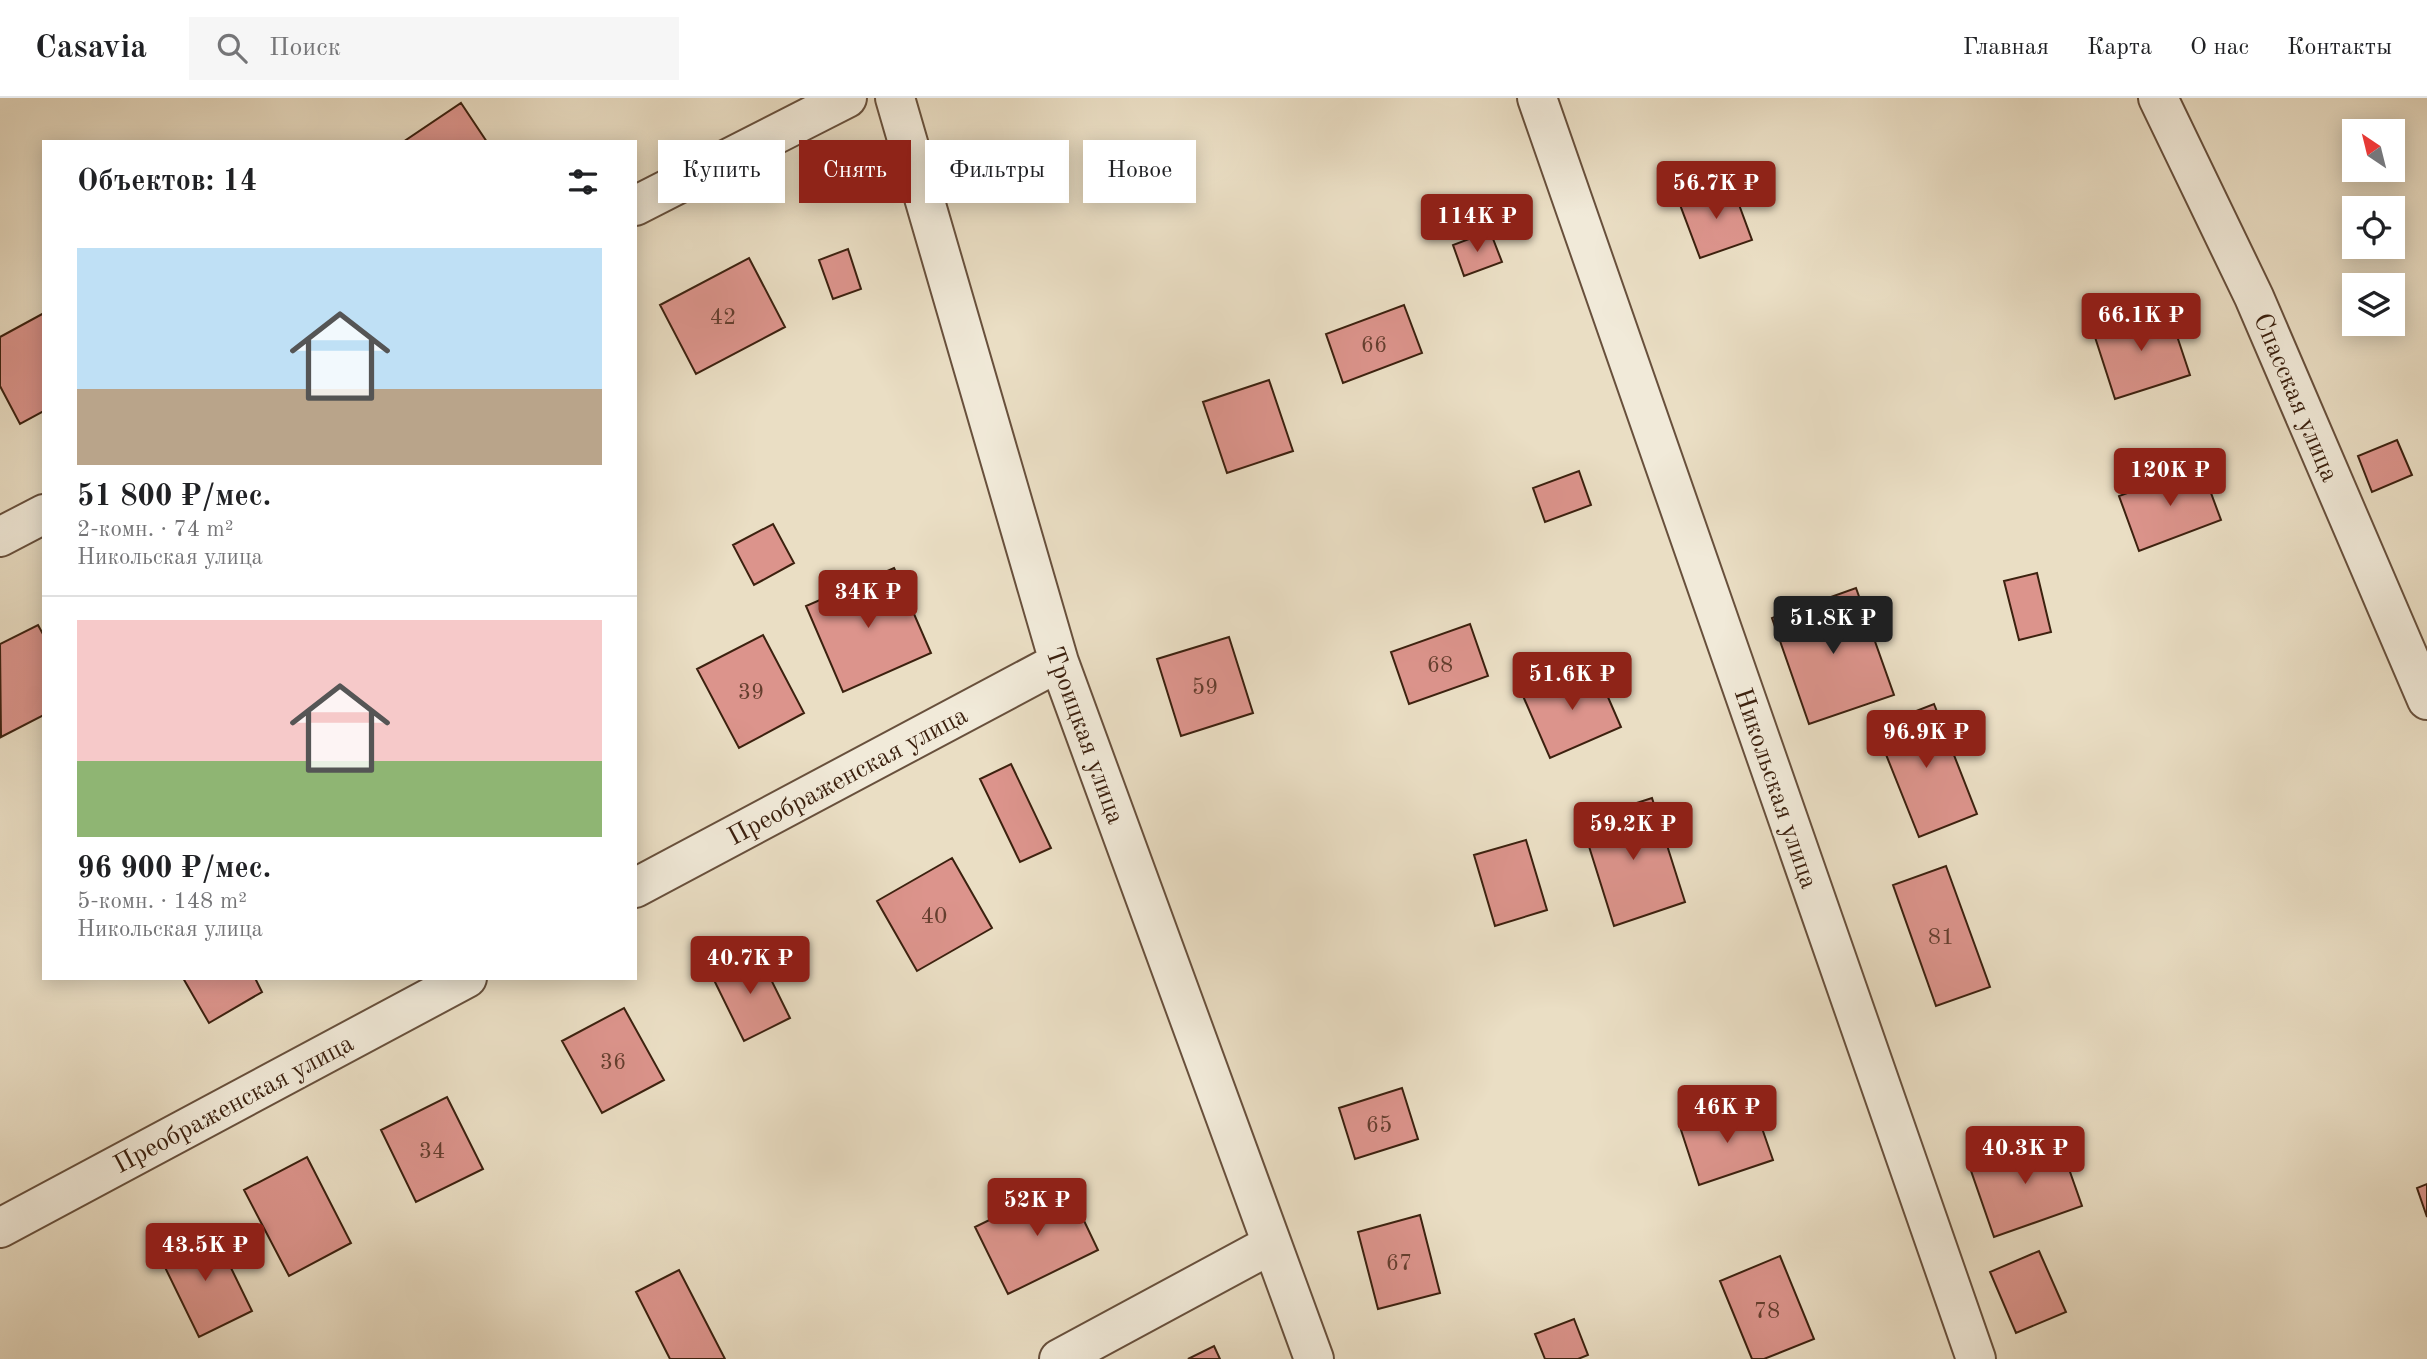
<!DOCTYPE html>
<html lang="ru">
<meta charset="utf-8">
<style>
body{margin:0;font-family:"Old Standard TT",serif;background:#f6f6f6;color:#202124;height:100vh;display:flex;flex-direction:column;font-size:26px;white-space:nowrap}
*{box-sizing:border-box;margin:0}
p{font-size:23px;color:#757577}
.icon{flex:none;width:38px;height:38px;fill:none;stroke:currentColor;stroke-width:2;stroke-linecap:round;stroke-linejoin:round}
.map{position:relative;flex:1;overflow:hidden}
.panel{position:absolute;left:42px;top:42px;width:595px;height:840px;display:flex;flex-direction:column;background:#fff;border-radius:0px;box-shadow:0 4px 18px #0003}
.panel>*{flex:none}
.banner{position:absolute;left:658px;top:42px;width:665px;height:63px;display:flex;gap:14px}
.needle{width:46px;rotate:325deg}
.tools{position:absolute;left:2342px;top:21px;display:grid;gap:14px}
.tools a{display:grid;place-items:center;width:63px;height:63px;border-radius:0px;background:#fff;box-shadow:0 4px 18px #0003;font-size:35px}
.price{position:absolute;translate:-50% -60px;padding:0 16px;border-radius:7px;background:#8f2418;color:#fff;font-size:23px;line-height:46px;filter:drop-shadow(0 2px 4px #0008)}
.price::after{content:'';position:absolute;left:50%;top:42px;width:21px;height:16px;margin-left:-10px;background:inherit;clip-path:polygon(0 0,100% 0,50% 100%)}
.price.current{background:#222;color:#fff}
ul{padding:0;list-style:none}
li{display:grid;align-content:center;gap:14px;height:371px;padding:0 35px}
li+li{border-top:2px solid #e0e0e0}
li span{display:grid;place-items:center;height:217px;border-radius:0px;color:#555}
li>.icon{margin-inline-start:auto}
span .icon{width:126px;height:126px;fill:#fffc;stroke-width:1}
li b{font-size:30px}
h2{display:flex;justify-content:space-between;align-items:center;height:84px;padding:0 35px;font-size:30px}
.chip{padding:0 24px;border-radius:0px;background:#fff;box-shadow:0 4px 18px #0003;font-size:24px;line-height:63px}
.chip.current{background:#8f2418;color:#fff}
header{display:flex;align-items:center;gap:42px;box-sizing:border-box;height:98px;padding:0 35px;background:#fff;border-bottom:2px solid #e0e0e0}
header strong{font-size:33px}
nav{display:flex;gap:38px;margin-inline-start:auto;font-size:24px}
.search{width:490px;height:63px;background:#f6f6f6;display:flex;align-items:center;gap:18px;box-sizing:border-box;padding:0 24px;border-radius:0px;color:#757577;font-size:26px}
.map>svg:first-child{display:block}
</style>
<header>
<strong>Casavia</strong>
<div class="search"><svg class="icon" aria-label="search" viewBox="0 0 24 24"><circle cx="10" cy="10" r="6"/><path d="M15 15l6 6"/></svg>Поиск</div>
<nav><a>Главная</a><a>Карта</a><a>О нас</a><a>Контакты</a></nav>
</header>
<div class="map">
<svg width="2427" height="1261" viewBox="0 0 2427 1261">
<rect width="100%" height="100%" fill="#eadec4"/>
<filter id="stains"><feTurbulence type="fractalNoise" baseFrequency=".00286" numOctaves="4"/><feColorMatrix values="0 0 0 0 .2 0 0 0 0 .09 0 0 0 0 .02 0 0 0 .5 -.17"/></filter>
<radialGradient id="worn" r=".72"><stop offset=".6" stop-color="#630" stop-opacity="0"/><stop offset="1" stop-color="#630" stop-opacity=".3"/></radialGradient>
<path fill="#dc948c" stroke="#3c210f" stroke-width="2" d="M461 5 487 44H403Z
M1731 85 1752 142 1700 160 1679 104Z
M1490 133 1502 164 1464 178 1453 147Z
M848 151 861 191 833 201 819 162Z
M749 160 785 229 696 276 660 207Z
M1404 207 1422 255 1343 285 1326 236Z
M2167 208 2190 277 2115 301 2093 233Z
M44 215V313L20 326 0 288V239Z
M1269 282 1293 353 1227 375 1203 304Z
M2397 342 2412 377 2372 394 2358 358Z
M2201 368 2221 422 2139 453 2119 398Z
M1579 373 1591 407 1545 424 1533 390Z
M773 426 794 465 754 487 733 447Z
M894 470 931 555 843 594 806 508Z
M2037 475 2051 534 2019 542 2004 483Z
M1856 490 1894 597 1809 626 1772 520Z
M1470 526 1488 578 1409 606 1391 554Z
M38 527 44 538V617L1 639 0 546Z
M763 537 804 615 739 650 697 571Z
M1229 539 1253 615 1181 638 1157 561Z
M1594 567 1621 629 1550 660 1523 598Z
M1934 606 1977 716 1919 739 1875 629Z
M1011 666 1051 750 1020 764 980 681Z
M1652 700 1685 804 1614 828 1581 723Z
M1526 742 1547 812 1495 828 1474 757Z
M952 760 992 830 917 873 877 803Z
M1946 768 1990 889 1936 908 1893 787Z
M757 853 790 920 744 943 711 876Z
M183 880H255L262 894 209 925Z
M624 910 664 982 602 1015 562 943Z
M1402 990 1418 1041 1355 1061 1339 1010Z
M447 999 483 1071 416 1104 381 1032Z
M1754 1007 1773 1062 1699 1087 1681 1032Z
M2057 1037 2082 1108 1994 1139 1969 1067Z
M307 1059 351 1145 289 1178 244 1092Z
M1066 1085 1098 1152 1008 1196 975 1129Z
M2427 1086V1119L2417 1090Z
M1420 1117 1440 1195 1378 1211 1358 1134Z
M212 1131 252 1213 199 1239 159 1157Z
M2039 1153 2066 1214 2016 1235 1990 1174Z
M1780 1158 1814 1241 1764 1261H1752L1720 1183Z
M679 1172 725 1261H670L636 1194Z
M1574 1221 1588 1257 1578 1261H1545L1535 1236Z
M1214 1248 1220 1261H1188Z"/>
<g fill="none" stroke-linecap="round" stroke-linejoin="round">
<defs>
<path id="minor" d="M895 0 1059 564 1314 1261
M1537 0 1976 1261
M2158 0 2254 199 2427 602
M635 108 847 0
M0 439 44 416
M635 790 1059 564
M0 1130 467 880
M1059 1261 1272 1146"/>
</defs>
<use href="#minor" stroke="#68503c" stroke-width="42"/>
<use href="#minor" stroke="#f1ead9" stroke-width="38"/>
</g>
<g text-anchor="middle" stroke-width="7" stroke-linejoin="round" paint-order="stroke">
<g font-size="23" fill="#643e2e">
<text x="723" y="226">42</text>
<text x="1374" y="254">66</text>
<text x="1440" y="574">68</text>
<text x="1205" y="596">59</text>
<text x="751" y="601">39</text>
<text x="934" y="825">40</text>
<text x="1941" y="846">81</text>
<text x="613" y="971">36</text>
<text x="1379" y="1034">65</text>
<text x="432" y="1060">34</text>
<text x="1399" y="1172">67</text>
<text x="1767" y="1220">78</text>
</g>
<g font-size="26" fill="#3c210f" stroke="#f1ead9">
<text transform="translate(2297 299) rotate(67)" y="9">Спасская улица</text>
<text transform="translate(1086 637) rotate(70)" y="9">Троицкая улица</text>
<text transform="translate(847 677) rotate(-28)" y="9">Преображенская улица</text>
<text transform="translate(1777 690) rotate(71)" y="9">Никольская улица</text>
<text transform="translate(233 1005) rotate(-28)" y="9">Преображенская улица</text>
</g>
</g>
<rect width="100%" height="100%" filter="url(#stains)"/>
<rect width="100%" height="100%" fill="url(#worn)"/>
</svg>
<div class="tools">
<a><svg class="needle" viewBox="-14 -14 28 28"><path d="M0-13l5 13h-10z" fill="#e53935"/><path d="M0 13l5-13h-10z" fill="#757577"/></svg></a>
<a><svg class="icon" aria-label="locate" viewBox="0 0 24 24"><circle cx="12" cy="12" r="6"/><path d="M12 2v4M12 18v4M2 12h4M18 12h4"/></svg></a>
<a><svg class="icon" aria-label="layers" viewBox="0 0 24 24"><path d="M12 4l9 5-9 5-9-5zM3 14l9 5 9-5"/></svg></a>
</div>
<b class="price" style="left:1716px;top:123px">56.7K ₽</b>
<b class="price" style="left:1477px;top:156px">114K ₽</b>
<b class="price" style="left:2141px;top:255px">66.1K ₽</b>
<b class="price" style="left:2170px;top:410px">120K ₽</b>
<b class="price" style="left:868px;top:532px">34K ₽</b>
<b class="price current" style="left:1833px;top:558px">51.8K ₽</b>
<b class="price" style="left:1572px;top:614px">51.6K ₽</b>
<b class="price" style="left:1926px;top:672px">96.9K ₽</b>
<b class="price" style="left:1633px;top:764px">59.2K ₽</b>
<b class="price" style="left:750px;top:898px">40.7K ₽</b>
<b class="price" style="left:1727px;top:1047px">46K ₽</b>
<b class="price" style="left:2025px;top:1088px">40.3K ₽</b>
<b class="price" style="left:1037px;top:1140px">52K ₽</b>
<b class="price" style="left:205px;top:1185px">43.5K ₽</b>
<div class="banner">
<a class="chip">Купить</a>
<a class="chip current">Снять</a>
<a class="chip">Фильтры</a>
<a class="chip">Новое</a>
</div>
<section class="panel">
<h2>Объектов: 14<svg class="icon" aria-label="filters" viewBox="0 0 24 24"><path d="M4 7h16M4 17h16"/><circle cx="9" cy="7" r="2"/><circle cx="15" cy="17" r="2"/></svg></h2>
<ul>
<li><span style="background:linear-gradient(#bfe0f5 65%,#b9a48a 0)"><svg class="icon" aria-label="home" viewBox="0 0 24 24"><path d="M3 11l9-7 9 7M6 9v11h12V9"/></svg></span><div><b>51 800 ₽/мес.</b><p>2-комн. · 74 m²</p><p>Никольская улица</p></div></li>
<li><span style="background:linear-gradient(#f6c9c9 65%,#8fb573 0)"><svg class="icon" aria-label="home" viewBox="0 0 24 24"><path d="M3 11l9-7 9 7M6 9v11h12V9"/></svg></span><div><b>96 900 ₽/мес.</b><p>5-комн. · 148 m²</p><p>Никольская улица</p></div></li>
</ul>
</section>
</div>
